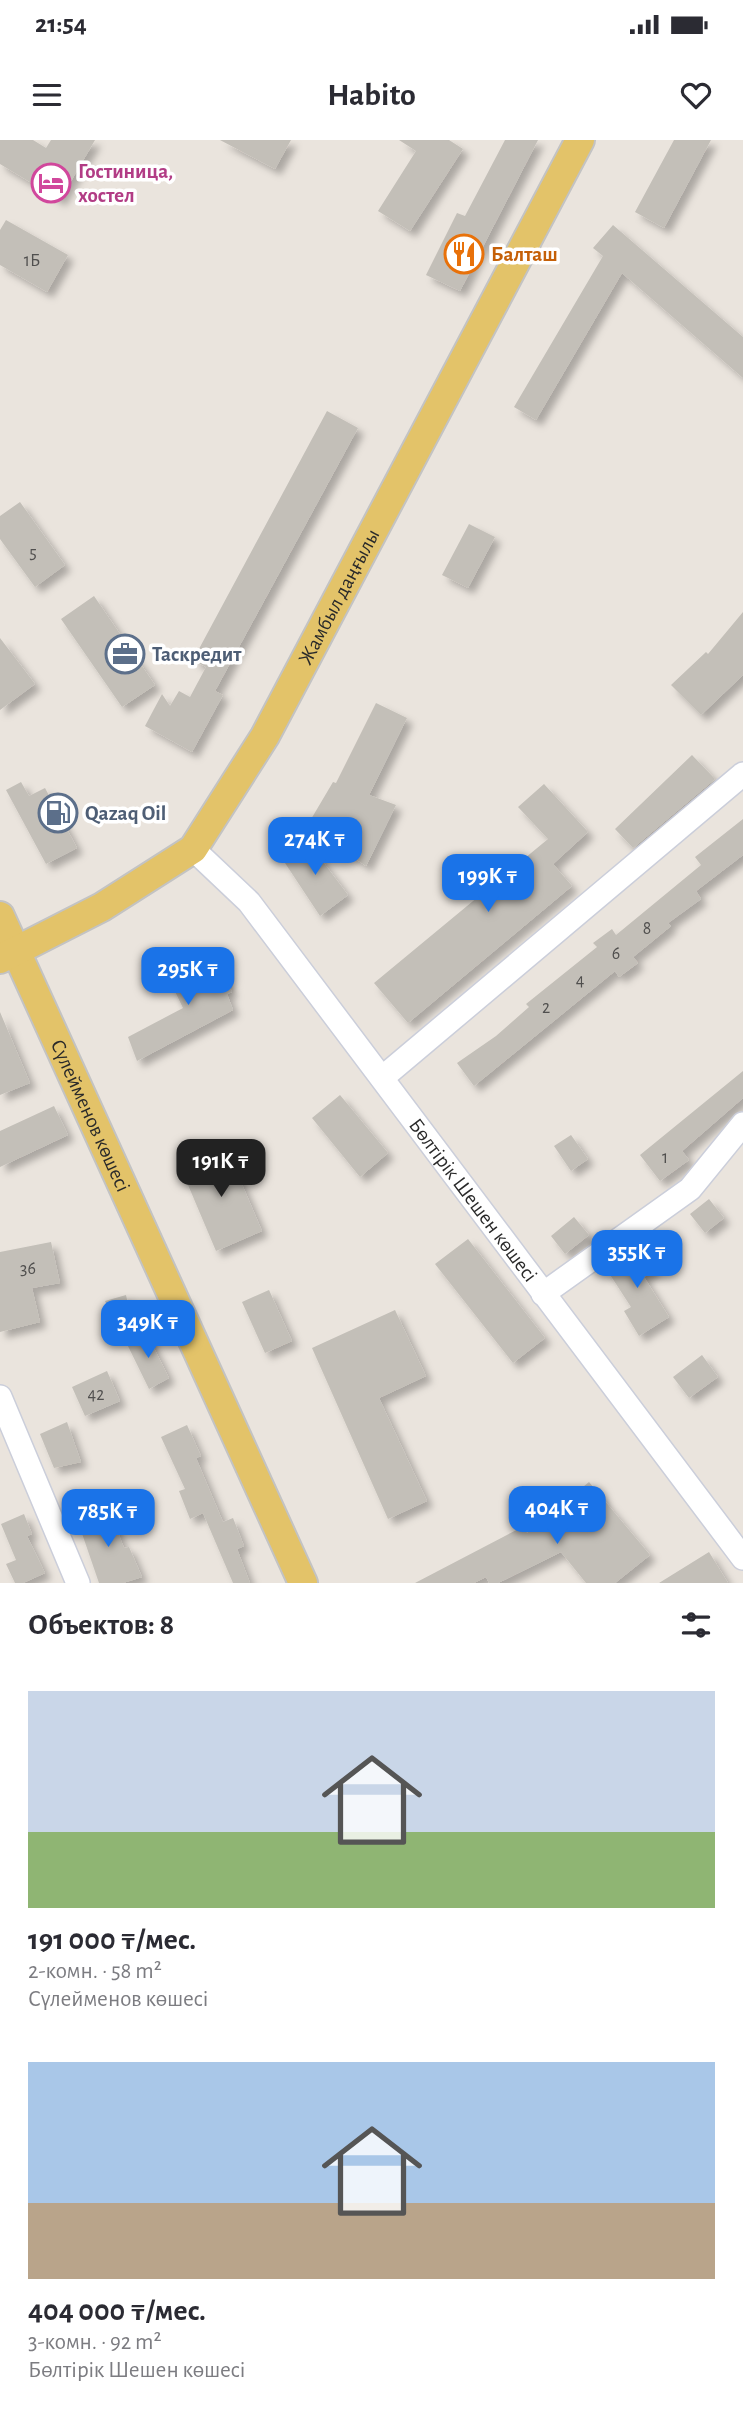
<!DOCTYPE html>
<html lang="ru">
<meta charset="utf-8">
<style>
body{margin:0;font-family:"Alegreya Sans",sans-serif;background:#f7f7f7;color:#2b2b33;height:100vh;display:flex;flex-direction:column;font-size:26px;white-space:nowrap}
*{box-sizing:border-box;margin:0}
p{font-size:23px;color:#7c7c81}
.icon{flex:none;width:38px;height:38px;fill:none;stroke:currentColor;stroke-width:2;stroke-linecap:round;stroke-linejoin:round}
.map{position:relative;height:1443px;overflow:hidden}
.sheet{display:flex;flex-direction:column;background:#fff;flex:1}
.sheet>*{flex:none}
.price{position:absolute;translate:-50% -60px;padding:0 16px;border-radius:14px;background:#1a73e8;color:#fff;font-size:23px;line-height:46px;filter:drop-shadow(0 2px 4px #0008)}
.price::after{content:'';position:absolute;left:50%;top:42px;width:21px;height:16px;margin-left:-10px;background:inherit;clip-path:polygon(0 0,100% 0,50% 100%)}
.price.on{background:#222;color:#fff}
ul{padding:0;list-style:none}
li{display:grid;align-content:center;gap:14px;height:371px;padding:0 28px}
li span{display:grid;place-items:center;height:217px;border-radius:0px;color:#555}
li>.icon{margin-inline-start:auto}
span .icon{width:126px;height:126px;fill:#fffc;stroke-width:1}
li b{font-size:30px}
h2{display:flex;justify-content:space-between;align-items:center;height:84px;padding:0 28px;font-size:30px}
.status{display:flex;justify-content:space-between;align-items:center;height:49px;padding:0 35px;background:#fff;direction:ltr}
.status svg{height:19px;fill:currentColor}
header{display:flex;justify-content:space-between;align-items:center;height:91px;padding:0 28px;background:#fff;font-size:32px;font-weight:700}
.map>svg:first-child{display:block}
</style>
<div class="status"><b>21:54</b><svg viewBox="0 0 49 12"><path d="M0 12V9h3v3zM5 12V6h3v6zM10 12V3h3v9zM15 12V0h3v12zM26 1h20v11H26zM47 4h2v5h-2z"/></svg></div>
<header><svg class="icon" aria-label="menu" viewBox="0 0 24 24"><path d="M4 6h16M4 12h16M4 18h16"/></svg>Habito<svg class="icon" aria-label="heart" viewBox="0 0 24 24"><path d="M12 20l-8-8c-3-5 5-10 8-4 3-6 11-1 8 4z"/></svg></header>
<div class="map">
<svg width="743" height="1443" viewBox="0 0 743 1443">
<defs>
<filter id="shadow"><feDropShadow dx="6" dy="6" stdDeviation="3.5" flood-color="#0004"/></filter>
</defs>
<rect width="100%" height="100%" fill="#eae4dd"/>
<path fill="#c3bfb8" filter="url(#shadow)" d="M0 0H33L46 8 51 0H95L60 60 0 24Z
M220 0H291L275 29Z
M399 0H449L463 9 410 91 378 71 416 11Z
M505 0H538L460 151 426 135 457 73 465 76Z
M674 0H711L664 88 635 72Z
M6 80 68 115 47 152 0 125V90Z
M613 85 743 197V238L622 133 536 280 514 267 603 116 593 108Z
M327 271 358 288 215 551 223 555 192 612 145 586 162 554 170 566 179 551 190 557 206 527 193 520Z
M20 362 65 425 35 447 0 399V376Z
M469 384 495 397 468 448 442 435Z
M94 456 155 545 122 567 61 479Z
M743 472V535L701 575 671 545 706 512 708 514Z
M0 498 35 544 0 570Z
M376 563 407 578 369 655 396 665 366 726 307 686 333 642 336 643Z
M692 615 715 639 633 708 615 689Z
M21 642 29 656 45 648 77 708 46 724 6 650Z
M544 644 588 692 553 724 572 746 408 883 374 843 548 699 518 667Z
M743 679V715L696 751 701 759 668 783 671 786 633 817 638 823 619 837 615 831 474 946 457 923 496 896 529 867 526 864 597 807 593 803 612 789 616 795 701 725 695 717Z
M302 694 348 755 320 776 285 723Z
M215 815 232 852 227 854 233 870 137 921 128 897 183 868 168 837Z
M0 872 30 943 0 955Z
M743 931V958L682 1011 689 1020 660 1041 640 1015Z
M340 955 388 1013 360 1037 312 978Z
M54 966 68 995 0 1027V991Z
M571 995 588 1019 571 1031 554 1006Z
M226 1007 262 1091 216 1111 180 1026Z
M709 1059 724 1078 705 1093 690 1074Z
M574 1077 589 1095 565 1114 551 1096Z
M468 1099 545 1198 513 1223 435 1124Z
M51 1102 60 1143 32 1148 40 1182 0 1192V1112Z
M638 1104 655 1130 644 1137 669 1177 639 1196 624 1171 631 1167 605 1127Z
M269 1150 292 1201 265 1213 242 1162Z
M126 1155 130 1173 113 1177 105 1161Z
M395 1170 426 1236 379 1258 427 1361 388 1379 312 1208Z
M146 1192 169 1238 149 1249 126 1202Z
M702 1215 718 1237 689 1258 673 1237Z
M107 1231 120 1261 85 1276 72 1247Z
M67 1282 81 1322 54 1328 40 1294Z
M187 1285 201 1316 196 1318 223 1382 233 1378 244 1406 237 1409 250 1443H233L203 1373 190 1379 179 1351 185 1349 161 1297Z
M589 1342 650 1415 615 1443H586L561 1412 498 1443H489L486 1437 474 1443H415L524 1386 527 1393Z
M108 1367 124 1408 129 1407 142 1437 123 1443H99L77 1379Z
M24 1374 32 1394 27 1396 45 1433 23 1443H15L6 1424 16 1420 1 1384Z
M709 1412 728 1443H659Z"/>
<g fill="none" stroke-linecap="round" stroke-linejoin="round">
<defs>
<g id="minor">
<path id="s1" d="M193 709 249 762 743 1418"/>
<path d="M382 938 743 634"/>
<path d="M543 1154 690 1049 743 984"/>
<path d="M0 1257 78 1443"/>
</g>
<g id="major">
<path id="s2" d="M0 776 303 1443"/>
<path id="s3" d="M0 819 102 767 193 709 265 596 580 0"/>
</g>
</defs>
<use href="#minor" stroke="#cbceda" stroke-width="26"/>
<use href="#major" stroke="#c3c3c3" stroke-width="32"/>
<use href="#minor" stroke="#fff" stroke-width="23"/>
<use href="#major" stroke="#e3c369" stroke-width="28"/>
</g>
<defs>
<symbol id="hotel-ring" viewBox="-11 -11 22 22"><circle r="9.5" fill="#fff" stroke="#d1479c" stroke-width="1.5"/><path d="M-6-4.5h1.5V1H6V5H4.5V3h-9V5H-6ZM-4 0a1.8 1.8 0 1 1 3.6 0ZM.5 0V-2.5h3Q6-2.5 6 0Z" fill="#d1479c"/></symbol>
<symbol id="restaurant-ring" viewBox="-11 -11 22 22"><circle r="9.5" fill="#fff" stroke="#e8710a" stroke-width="1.5"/><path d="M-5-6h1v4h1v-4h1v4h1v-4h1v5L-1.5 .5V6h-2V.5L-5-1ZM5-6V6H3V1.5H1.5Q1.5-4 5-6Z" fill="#e8710a"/></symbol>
<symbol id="office-ring" viewBox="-11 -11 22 22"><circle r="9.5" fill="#fff" stroke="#5c6f8a" stroke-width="1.5"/><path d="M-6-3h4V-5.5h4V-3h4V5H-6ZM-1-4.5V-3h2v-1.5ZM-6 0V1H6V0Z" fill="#5c6f8a"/></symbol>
<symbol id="fuel-ring" viewBox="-11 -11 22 22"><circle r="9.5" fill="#fff" stroke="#5c6f8a" stroke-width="1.5"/><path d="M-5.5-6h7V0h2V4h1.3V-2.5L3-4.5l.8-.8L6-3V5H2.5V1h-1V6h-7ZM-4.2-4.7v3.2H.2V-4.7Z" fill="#5c6f8a"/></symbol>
</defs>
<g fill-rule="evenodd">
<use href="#hotel-ring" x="29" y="21" width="44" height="44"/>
<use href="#restaurant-ring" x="442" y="92" width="44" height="44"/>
<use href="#office-ring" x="103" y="492" width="44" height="44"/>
<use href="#fuel-ring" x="36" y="651" width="44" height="44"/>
</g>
<g text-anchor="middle" stroke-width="7" stroke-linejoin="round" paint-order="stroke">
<g font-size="18" fill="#504f4e">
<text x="32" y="126">1Б</text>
<text x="33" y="418">5</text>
<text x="647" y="794">8</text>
<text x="616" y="819">6</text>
<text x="580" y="846">4</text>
<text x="546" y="873">2</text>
<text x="665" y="1023">1</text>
<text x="28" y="1134">36</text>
<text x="96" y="1260">42</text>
</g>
<g font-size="21" font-weight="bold" fill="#b23c85" stroke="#fff" text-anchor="start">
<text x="78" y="38">Гостиница,<tspan x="78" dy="24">хостел</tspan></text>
</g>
<g font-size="21" font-weight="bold" fill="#c56008" stroke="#fff" text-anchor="start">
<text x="491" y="121">Балташ</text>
</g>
<g font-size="21" fill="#2a2a2a" stroke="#fff">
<text dy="7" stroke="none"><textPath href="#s3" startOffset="514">Жамбыл даңғылы</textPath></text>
<text dy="7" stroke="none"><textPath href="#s2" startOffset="219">Сүлейменов көшесі</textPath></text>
<text dy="7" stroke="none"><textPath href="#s1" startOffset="450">Бөлтірік Шешен көшесі</textPath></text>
</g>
<g font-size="21" font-weight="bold" fill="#4e5e75" stroke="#fff" text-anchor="start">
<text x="152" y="521">Таскредит</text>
<text x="85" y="680">Qazaq Oil</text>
</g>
</g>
</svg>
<b class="price" style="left:315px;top:737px">274K ₸</b>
<b class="price" style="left:488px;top:774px">199K ₸</b>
<b class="price" style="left:188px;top:867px">295K ₸</b>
<b class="price on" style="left:221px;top:1059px">191K ₸</b>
<b class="price" style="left:637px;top:1150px">355K ₸</b>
<b class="price" style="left:148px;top:1220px">349K ₸</b>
<b class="price" style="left:557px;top:1406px">404K ₸</b>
<b class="price" style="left:108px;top:1409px">785K ₸</b>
</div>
<section class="sheet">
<h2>Объектов: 8<svg class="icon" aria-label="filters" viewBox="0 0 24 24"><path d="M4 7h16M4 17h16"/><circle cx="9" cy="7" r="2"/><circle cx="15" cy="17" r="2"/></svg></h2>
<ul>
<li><span style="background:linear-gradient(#c9d6e8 65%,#8fb573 0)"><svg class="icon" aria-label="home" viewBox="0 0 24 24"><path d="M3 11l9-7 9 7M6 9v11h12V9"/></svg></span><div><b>191 000 ₸/мес.</b><p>2-комн. · 58 m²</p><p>Сүлейменов көшесі</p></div></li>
<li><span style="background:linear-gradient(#a9c7e8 65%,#b9a48a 0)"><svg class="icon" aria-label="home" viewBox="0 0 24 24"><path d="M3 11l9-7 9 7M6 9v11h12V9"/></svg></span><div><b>404 000 ₸/мес.</b><p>3-комн. · 92 m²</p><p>Бөлтірік Шешен көшесі</p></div></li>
</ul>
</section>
